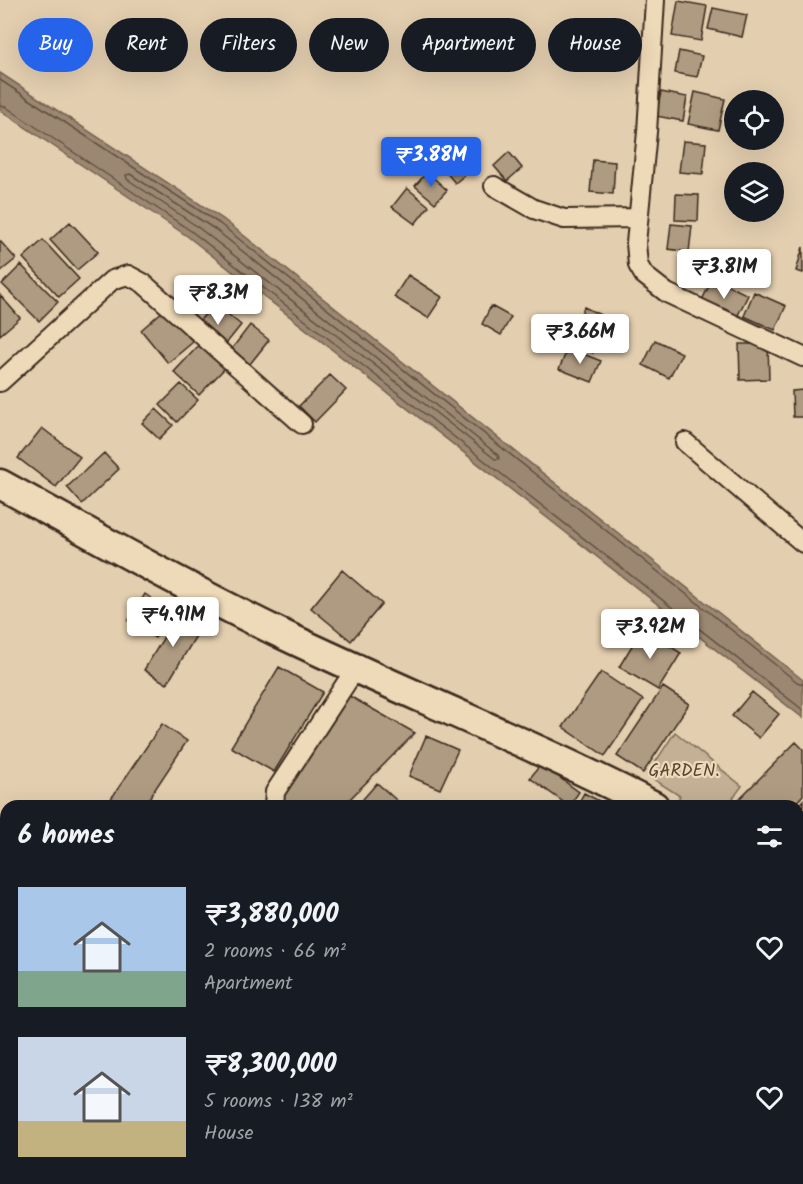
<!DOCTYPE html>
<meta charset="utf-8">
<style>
body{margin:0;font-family:Kalam,sans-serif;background:#20242c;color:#f1f3f6;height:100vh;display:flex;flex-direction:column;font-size:22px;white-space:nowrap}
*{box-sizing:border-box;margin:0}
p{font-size:20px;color:#9ea1a6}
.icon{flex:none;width:33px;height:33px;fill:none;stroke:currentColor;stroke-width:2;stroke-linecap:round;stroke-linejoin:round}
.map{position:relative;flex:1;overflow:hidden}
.drawer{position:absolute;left:0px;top:800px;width:804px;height:386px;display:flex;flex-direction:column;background:#171b24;border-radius:18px 18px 0 0;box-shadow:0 6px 24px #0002}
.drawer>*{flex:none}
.guide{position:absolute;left:18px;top:18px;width:768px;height:54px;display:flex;gap:12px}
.buttons{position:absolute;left:724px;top:90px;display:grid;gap:12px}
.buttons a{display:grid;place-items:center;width:60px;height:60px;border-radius:50%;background:#171b24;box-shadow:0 6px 24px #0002;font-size:30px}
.price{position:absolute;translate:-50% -51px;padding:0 14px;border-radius:6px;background:#fff;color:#222;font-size:20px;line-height:39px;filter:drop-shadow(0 2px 3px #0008)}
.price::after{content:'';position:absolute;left:50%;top:36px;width:18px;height:14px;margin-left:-9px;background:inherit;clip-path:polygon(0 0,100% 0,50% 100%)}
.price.current{background:#2563eb;color:#fff}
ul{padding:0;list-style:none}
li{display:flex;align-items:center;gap:18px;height:150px;padding:0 18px}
li span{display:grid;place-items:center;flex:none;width:168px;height:120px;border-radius:0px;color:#555}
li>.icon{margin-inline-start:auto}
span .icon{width:72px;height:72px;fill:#fffc;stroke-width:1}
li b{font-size:26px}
h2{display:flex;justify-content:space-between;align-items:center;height:72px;padding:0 18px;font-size:26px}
.pill{padding:0 21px;border-radius:27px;background:#171b24;box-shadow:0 6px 24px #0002;font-size:21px;line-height:54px}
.pill.current{background:#2563eb;color:#fff}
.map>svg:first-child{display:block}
</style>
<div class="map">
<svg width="803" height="1184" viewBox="0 0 803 1184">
<rect width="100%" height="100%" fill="#e3ceaf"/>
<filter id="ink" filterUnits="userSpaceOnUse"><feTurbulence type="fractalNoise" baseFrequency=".0167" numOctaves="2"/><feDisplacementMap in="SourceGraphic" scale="12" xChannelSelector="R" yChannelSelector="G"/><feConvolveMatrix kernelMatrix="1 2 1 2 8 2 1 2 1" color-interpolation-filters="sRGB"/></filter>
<g filter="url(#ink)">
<path fill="#c4b094" stroke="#806d59" stroke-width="1.5" d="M675 732 742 786 728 805H675L680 796 647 775Z"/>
<path fill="#9c8872" stroke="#756250" stroke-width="1.5" d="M0 73 223 219 803 680V718L187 236 0 110Z"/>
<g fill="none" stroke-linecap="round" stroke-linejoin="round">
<path stroke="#625040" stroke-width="1.5" d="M0 80 220 224 797 682 803 684
M0 106 6 107 191 231 803 710
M130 174 216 230 498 455 499 459H495L195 225 127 179 126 175Z"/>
</g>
<path fill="#af9b81" stroke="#3b2a1e" stroke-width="1.5" d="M678 1 707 6 701 41 672 36Z
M713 8 747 15 742 37 708 29Z
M679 51 702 56 697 77 675 73Z
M661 92 687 97 683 121 656 116Z
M695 92 725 99 718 130 688 124Z
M447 141 471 170 455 183 431 154Z
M683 141 706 143 703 174 679 172Z
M509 152 522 168 507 181 494 166Z
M593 160 615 162 613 194 590 192Z
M427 172 447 190 435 203 415 186Z
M407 188 429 206 415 224 392 207Z
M676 194 699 195 698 221 675 220Z
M70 222 98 252 77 270 50 240Z
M671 224 692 226 689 252 668 249Z
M43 240 79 279 59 297 23 258Z
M0 241 16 259 1 271 0 270Z
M803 247V273L796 271Z
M21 265 58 302 39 321 2 284Z
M408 275 442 297 428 318 394 297Z
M713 278 748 295 735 321 700 304Z
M754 292 786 306 775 330 744 316Z
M0 295 20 318 0 335Z
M215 303 241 325 221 350 194 327Z
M491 306 511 317 501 335 482 324Z
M584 307 609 319 593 353 568 341Z
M165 309 193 342 168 363 141 330Z
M250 325 269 340 246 369 227 355Z
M655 340 682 353 669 378 643 365Z
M200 344 226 367 199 395 174 372Z
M739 344H768L769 379 740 380Z
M568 348 601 361 592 382 559 369Z
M330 375 346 390 315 422 299 406Z
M181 384 198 400 177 422 160 405Z
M803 390V417H793L792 391Z
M156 409 173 425 159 439 142 423Z
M42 428 80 457 56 487 18 458Z
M104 453 119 469 82 504 67 487Z
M342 570 382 604 351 641 311 608Z
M145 594 172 612 155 638 128 621Z
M179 612 202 626 167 684 144 670Z
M642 629 681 653 658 690 619 667Z
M279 667 323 692 274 772 231 747Z
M601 672 643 700 605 756 563 727Z
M663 687 689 704 643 773 617 756Z
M752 692 779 714 759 738 732 716Z
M344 693 415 733 343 806H283L277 802Z
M162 724 187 741 144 806H106Z
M426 736 458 750 440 789 409 776Z
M796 742 803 749V795L793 806H732Z
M541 764 579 792 569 806 530 778Z
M377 783 403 806H357Z
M584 793 605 804 604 806H577Z
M803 800V837L798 842V806Z
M798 915 803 920V969L798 973Z
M803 974V1030L798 1025V979Z
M377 1179H409L411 1184H379Z
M681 1179H718L713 1184H678Z"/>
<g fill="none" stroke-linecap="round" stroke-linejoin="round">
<defs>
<path id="minor" d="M655 0 647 132 636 243 638 265 644 275 667 293 803 357
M494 186 534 209 564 219 638 218
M0 382 112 280 128 275 143 283 302 424
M685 442 803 543
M274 806 275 792 356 668
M798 1077 803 1084
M0 1149 6 1147
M255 1179 256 1184
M459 1184 466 1179
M732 1184 733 1179"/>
<path id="primary" d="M0 484C95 536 188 589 286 636 408 694 533 744 654 806
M798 879 803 881"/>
</defs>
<use href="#minor" stroke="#3b2a1e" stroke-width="22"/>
<use href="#primary" stroke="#3b2a1e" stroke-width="33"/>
<use href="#minor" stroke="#eed9b8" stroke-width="18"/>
<use href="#primary" stroke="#eed9b8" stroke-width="28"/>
</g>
</g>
<g text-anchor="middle" stroke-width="4.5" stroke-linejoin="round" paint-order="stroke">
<g font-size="18" fill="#564536" stroke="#eed9b8">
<text x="684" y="776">GARDEN.</text>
</g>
</g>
</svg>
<div class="buttons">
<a><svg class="icon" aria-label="locate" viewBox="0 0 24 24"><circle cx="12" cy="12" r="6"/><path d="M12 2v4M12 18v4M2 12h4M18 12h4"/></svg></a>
<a><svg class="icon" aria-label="layers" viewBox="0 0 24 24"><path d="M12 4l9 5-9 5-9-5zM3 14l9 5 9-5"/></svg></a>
</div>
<b class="price current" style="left:431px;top:188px">₹3.88M</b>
<b class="price" style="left:724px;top:300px">₹3.81M</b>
<b class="price" style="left:218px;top:326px">₹8.3M</b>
<b class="price" style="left:580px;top:365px">₹3.66M</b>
<b class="price" style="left:173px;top:648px">₹4.91M</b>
<b class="price" style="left:650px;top:660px">₹3.92M</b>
<div class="guide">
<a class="pill current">Buy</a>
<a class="pill">Rent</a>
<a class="pill">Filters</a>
<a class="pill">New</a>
<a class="pill">Apartment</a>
<a class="pill">House</a>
</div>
<section class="drawer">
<h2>6 homes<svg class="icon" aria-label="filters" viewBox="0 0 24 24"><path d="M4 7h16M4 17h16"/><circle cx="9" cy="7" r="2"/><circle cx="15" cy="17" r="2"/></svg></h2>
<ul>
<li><span style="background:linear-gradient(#a9c7e8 70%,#7fa58c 0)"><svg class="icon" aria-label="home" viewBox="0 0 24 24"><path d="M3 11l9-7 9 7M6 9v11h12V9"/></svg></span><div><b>₹3,880,000</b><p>2 rooms · 66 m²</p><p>Apartment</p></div><svg class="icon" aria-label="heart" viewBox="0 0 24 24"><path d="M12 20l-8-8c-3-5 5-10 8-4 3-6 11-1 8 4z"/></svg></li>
<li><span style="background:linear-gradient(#c9d6e8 70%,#c2b280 0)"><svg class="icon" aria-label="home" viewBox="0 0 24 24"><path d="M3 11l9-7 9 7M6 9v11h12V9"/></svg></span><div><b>₹8,300,000</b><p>5 rooms · 138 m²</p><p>House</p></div><svg class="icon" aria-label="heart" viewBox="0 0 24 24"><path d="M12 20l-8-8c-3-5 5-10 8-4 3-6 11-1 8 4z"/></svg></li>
</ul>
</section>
</div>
